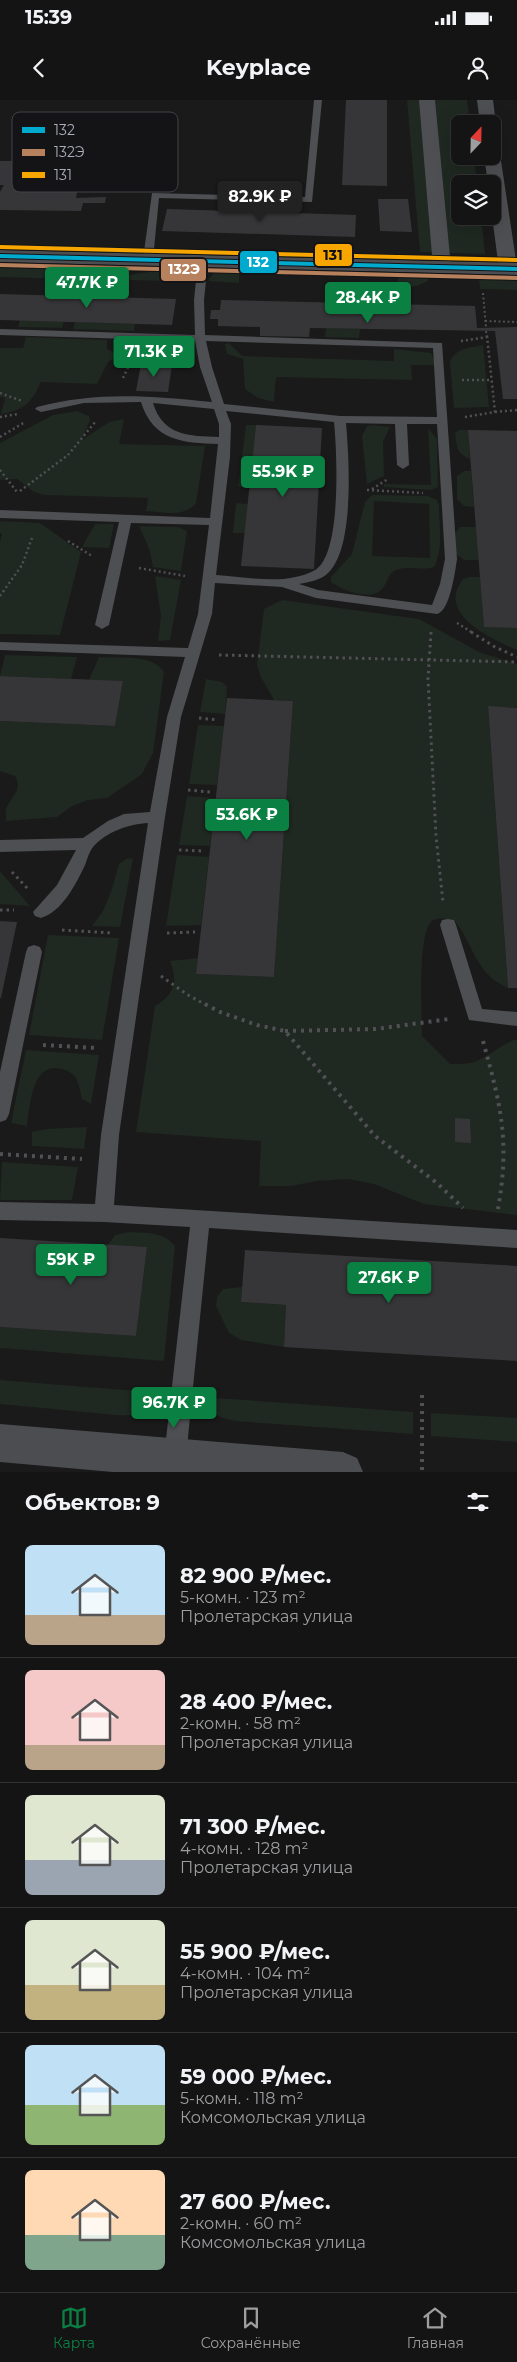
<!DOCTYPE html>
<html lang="ru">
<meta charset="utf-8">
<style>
body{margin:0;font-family:Montserrat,sans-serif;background:#212122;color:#f1f3f6;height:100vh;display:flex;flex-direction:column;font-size:19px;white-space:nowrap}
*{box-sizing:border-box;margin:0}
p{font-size:16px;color:#9d9ea0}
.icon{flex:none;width:28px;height:28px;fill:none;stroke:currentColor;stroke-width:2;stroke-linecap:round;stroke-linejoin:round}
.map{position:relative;height:1372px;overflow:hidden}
.details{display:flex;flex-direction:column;background:#141414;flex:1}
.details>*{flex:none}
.needle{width:32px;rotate:22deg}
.buttons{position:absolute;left:451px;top:15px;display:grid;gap:10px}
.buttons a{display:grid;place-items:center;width:50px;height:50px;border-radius:8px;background:#141414;box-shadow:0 5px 20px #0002,0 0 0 1px #333334;font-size:25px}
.price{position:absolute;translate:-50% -42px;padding:0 11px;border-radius:5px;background:#0b8043;color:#fff;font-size:16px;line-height:32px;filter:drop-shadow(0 1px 2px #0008)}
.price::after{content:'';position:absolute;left:50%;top:30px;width:15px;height:11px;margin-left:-8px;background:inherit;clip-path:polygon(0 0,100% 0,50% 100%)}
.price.selected{background:#222;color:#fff}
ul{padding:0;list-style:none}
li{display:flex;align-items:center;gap:15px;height:125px;padding:0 25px}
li+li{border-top:1px solid #333334}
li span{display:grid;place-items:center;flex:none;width:140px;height:100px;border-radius:8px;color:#555}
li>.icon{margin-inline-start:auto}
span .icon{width:60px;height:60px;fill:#fffc;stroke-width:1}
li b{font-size:21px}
h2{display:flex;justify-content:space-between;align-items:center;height:60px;padding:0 25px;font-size:21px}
.status{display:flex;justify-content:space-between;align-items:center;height:35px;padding:0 25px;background:#141414;direction:ltr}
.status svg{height:14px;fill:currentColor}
header{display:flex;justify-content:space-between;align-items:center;height:65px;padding:0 25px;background:#141414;font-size:22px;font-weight:700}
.dock{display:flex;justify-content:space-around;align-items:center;height:70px;border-top:1px solid #333334;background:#141414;font-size:14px;color:#9d9ea0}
.dock a{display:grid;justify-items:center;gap:2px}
.dock .selected{color:#0b8043}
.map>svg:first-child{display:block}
</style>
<div class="status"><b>15:39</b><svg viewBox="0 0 49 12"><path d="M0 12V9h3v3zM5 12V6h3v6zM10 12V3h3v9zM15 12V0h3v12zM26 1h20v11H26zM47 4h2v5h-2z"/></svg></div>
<header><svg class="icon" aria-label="back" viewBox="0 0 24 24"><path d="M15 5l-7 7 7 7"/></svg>Keyplace<svg class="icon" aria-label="person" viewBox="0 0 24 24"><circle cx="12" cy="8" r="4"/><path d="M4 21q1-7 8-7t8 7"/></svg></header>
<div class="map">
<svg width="517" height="1372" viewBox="0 0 517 1372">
<rect width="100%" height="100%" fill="#1a1a1a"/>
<path fill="#1f2821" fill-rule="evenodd" d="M407 0H467L470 24H460V56H474L477 84H460V116H481L485 154 420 152Z
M0 167 59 169 72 174 75 179 0 177Z
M148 172H176L175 181 125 180 129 175Z
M214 173H239V183L209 181V179Z
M398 176 428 177V181L417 186 398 187Z
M479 178 517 179V190L480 189Z
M20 220 64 221 62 228 18 227Z
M75 222 135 224 134 231 73 229Z
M326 228 360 229 359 238 325 237Z
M26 237 107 240V249L119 255 108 262 97 284 41 282C31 303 25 310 1 314L5 298 0 297V248H23Z
M229 243 242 256 394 261V249L431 253 436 265H411L412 280 276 277 274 302 258 298 245 289 243 259 227 254 225 244Z
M483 245 489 307 454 308 450 263C454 248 470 248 483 245Z
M77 311 89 316 90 320 82 340 109 322 124 319 119 344 205 346 196 403C185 418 162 412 146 411L148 398 45 395 34 392 17 379 0 380V343L53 315Z
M246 325H256L250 387H238Z
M373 325 390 327 383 342 384 376 367 384 362 336 367 326Z
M428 328 437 339 438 387 430 390 384 387V384L431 385Z
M459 330H468L470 359C456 353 457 347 455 333Z
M464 371H471L474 407 464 406 457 399V376Z
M372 395 428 396 437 400 439 405C439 425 444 449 434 467 422 471 411 466 399 469 387 472 389 482 382 489 370 502 342 490 331 482V477L352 454 365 402ZM374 401 429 404 430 458 372 456Z
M236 403 248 404 245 433H233Z
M0 421 40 423 81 452 60 535 0 534V442L2 434 0 433Z
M95 424H114L109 448 82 447Z
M139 426 178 427 187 431 181 471 153 467 150 451Z
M460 427H476L479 460H464L456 454 455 434Z
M155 476 181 480 170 540 158 541 161 516Z
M469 477H480L484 526 517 528V550C492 539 435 514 463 479Z
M282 500 419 519 479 552 517 564V608L488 607 508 888C476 875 474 845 454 820 447 819 437 817 432 821 417 834 422 914 422 936L450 964C457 964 467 964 474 962 490 956 501 944 517 939V1115L424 1104 374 1084 348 1079 317 1081 291 1086H259L261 1041 136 1032 155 906C175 894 178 882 170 861L198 858 196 874 274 877 293 601 274 600 261 577 257 564 264 509Z
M5 555 77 557 71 579 0 576Z
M99 557C117 558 154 554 164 572L153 653 142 674 107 698 88 700 72 706 57 717 6 721C6 717 5 712 6 709 11 696 23 691 15 676L0 671V621L115 626 123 582 89 580Z
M206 579 222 582 227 587 225 614 200 612Z
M198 625 224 626 217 685 189 684Z
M187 696 216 698 210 746 179 745Z
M177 755 209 757 201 825 166 826Z
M133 758 120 827 92 826 103 811 111 792 119 764 126 759Z
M0 771 30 806 0 804Z
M48 835 119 838 102 940 29 935Z
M26 950 99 955 91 1004 82 999C80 993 80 986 77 981 75 974 69 971 62 969 31 961 30 1007 27 1026L11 1023Z
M87 1027 84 1049 32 1046V1032L47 1029Z
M2 1062 78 1067 72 1100H0Z
M128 1132C146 1133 163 1131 175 1146L164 1261 0 1248V1227L136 1236 147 1147 108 1145 115 1135Z
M242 1187 241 1202 286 1205 284 1247 241 1240 229 1233 216 1206 217 1197 223 1189Z
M0 1280 162 1293C152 1316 139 1316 116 1315L0 1304Z
M203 1297 413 1312V1334L235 1321C219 1317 206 1314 203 1297Z
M431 1313 517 1318V1342L431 1336Z"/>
<path fill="#363638" d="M346 0H387V86L342 85Z
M0 61H58L53 85H42L40 92H77L76 98 106 97 105 103H83L81 111 0 110V92L4 85H0Z
M378 99H408L412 132 380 131Z
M167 109 356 115 355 137 162 131Z
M0 194 176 199 172 225 105 223 0 220Z
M221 200 475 206 477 228 517 227V299H503L495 231 310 228 309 237 260 236V227L218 226V219H210L211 210H220Z
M141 264 172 265 168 292 136 291Z
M256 325 322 328 314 469 241 466Z
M468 330 517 331V528L484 527Z
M0 576 123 581 115 626 0 621Z
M227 598 293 601 274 877 196 874Z
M488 606 517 608V888H508Z
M0 821 17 822 1 898H0Z
M455 1018 470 1019 471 1043 455 1042Z
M0 1138 147 1147 136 1236 0 1227Z
M245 1150 517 1166V1261L284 1247 286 1205 241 1202Z"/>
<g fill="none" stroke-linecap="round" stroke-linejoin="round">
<path stroke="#505055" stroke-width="2" stroke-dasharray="2 2.5" stroke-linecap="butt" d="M483 193 486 228
M485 221 517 222
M486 231 487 237"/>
<path stroke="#505055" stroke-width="2.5" stroke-dasharray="2 3" stroke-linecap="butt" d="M461 241 487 237
M123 278 133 257
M462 280H491
M0 293 22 301
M495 312 517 310
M0 317 18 314
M465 317 495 312 487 236
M0 337 25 322
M0 370 17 392
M372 389 388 379
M367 390 423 393
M20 391 68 355 96 321
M68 441 92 456
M139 468 185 476
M0 496 22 465 32 438
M457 523 473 533"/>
<path stroke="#505055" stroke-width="3" stroke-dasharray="2.5 4" stroke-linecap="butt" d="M431 532 428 579 436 736 443 802
M471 532 495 547 517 557
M219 555 517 562
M199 618 218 620
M188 690 210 692
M179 750 203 751
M12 772 28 789
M0 810H14
M62 830 113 833
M167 833 195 832
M161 876 188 895 208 906"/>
<path stroke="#505055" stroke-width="4" stroke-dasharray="3 5" stroke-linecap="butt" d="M205 904 220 912 257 925 285 931 375 1036 437 1083 463 1108
M285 931 376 929 449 919
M483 941C501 1006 510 1041 498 1109
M43 945 97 948
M0 1054 82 1059
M422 1295V1372"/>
<path fill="#4e4f53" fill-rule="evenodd" d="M314 0H322L312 102 159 98 153 159 148 162 144 161 143 159 152 93 305 97Z
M203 158 208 161 204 200 205 235 442 243 457 459C455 472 450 511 437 514L316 498 282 487 215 483 212 514 181 617 165 717 119 1035 114 1105 517 1130V1148L209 1128 186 1357 183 1365 175 1368 167 1365 164 1357 190 1127 104 1122 0 1120V1102L95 1104 101 1035 148 723C129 724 106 732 93 747 89 752 87 760 85 765 76 784 62 812 41 818L35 816 33 812 57 785 76 750 0 752V740L83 738 108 721 124 714 150 712 167 617 185 557 0 550V542L188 548 198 514 209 425 131 423 109 525 102 529 95 525 119 422 0 418V410L210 418 218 344C183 343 153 341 141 302L84 303 41 312 35 309 37 307C98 291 150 296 212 302L200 267 195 241 0 235V229L195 235 194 200 198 161ZM206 241 433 248 437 317 340 316 224 304 212 267ZM153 303 214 309 219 324V337C189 336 163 336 153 303ZM226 311 334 322C337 351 342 455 315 470 287 486 246 477 216 475L230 357 231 324ZM346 323 395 324 397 365 403 369 409 365 407 324H437L445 459 440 484 432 505 318 490 299 484C309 482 321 480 328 473 355 448 349 358 346 323Z
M448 819 454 820 456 825 482 909 517 912V926L469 920 440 825 442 820Z
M34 845 40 847 42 852 9 1014 6 1020 0 1022V972L26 852 28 847Z"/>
<path fill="#4e4f53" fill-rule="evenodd" d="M419 0H435L451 167 449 171H435L433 167Z
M477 0H493L496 24 494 27 492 24H480Z
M492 49 498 50 500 54 517 167 515 173H501L499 169 492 116V84H488L484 56H492Z"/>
<path fill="#4c4d51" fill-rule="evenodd" d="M0 150 517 163V175L0 162Z
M0 1324 343 1352 357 1358 363 1372H113L0 1362Z"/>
<defs>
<path id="bus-1" d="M0 156 517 169"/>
<path id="bus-2" d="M0 165 517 178"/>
<path id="bus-3" d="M0 147 517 160"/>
</defs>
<use href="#bus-1" stroke="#141416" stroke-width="6"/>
<use href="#bus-2" stroke="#141416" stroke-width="6"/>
<use href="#bus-3" stroke="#141416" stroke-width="6"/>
<use href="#bus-1" stroke="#00a9ce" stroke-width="4"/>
<use href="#bus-2" stroke="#b6815c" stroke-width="4"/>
<use href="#bus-3" stroke="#f7a600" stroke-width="4"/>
</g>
<rect x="12" y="12" width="166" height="80" rx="8" fill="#141416" stroke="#414248" stroke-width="1"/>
<rect x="22" y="27" width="23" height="6" fill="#00a9ce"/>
<rect x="22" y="49" width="23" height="7" fill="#b6815c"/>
<rect x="22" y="72" width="23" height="6" fill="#f7a600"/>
<g font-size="14" fill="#abaebb">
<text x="54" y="35">132</text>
<text x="54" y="57">132Э</text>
<text x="54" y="80">131</text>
</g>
<g stroke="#141416" stroke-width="2">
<rect x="314" y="143" width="39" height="24" rx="5" fill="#f7a600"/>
<rect x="239" y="150" width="39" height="24" rx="5" fill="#00a9ce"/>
<rect x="160" y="158" width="47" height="24" rx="5" fill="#b6815c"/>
</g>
<g font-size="14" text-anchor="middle" font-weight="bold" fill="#fff">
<text x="258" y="167">132</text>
<text x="184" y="174">132Э</text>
</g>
<g font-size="14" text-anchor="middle" font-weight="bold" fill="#111">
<text x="333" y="160">131</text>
</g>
</svg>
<div class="buttons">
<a><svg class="needle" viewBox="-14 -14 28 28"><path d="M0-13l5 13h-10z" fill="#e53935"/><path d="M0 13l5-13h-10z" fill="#9d9ea0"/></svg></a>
<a><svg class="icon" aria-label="layers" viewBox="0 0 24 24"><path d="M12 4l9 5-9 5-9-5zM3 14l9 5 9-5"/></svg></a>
</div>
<b class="price selected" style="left:260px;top:123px">82.9K ₽</b>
<b class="price" style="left:87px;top:209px">47.7K ₽</b>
<b class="price" style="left:368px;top:224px">28.4K ₽</b>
<b class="price" style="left:154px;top:278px">71.3K ₽</b>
<b class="price" style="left:283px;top:398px">55.9K ₽</b>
<b class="price" style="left:247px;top:741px">53.6K ₽</b>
<b class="price" style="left:71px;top:1186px">59K ₽</b>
<b class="price" style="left:389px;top:1204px">27.6K ₽</b>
<b class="price" style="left:174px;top:1329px">96.7K ₽</b>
</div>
<section class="details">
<h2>Объектов: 9<svg class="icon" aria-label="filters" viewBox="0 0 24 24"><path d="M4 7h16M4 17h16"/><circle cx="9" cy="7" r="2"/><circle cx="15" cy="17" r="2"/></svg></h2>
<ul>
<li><span style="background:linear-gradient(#bfe0f5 70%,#b9a48a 0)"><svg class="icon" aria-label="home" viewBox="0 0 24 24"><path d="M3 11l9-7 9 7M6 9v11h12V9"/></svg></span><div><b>82 900 ₽/мес.</b><p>5-комн. · 123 m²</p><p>Пролетарская улица</p></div></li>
<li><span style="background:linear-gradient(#f6c9c9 75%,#b9a48a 0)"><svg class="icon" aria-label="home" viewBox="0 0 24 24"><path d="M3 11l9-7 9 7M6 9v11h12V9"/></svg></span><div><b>28 400 ₽/мес.</b><p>2-комн. · 58 m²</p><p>Пролетарская улица</p></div></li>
<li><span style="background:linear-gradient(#dfe7d0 65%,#9aa5b1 0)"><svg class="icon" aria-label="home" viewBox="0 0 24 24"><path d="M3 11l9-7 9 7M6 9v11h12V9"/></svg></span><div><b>71 300 ₽/мес.</b><p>4-комн. · 128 m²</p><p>Пролетарская улица</p></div></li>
<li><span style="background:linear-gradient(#dfe7d0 65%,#c2b280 0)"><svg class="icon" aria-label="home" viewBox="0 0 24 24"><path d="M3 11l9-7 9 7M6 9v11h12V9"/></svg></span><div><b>55 900 ₽/мес.</b><p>4-комн. · 104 m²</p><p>Пролетарская улица</p></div></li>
<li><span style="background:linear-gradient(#bfe0f5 60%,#8fb573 0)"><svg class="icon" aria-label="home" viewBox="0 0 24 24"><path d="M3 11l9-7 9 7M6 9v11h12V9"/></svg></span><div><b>59 000 ₽/мес.</b><p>5-комн. · 118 m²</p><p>Комсомольская улица</p></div></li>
<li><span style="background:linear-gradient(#ffd9b3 65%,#7fa58c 0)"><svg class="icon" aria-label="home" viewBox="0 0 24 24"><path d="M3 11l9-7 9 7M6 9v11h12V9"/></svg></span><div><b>27 600 ₽/мес.</b><p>2-комн. · 60 m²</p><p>Комсомольская улица</p></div></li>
</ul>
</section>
<nav class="dock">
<a class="selected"><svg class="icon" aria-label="map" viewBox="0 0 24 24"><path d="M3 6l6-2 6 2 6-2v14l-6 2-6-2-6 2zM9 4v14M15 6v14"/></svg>Карта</a>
<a><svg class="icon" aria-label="saved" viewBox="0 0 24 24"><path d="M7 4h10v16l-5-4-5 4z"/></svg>Сохранённые</a>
<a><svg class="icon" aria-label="home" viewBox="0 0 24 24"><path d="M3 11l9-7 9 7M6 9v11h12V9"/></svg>Главная</a>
</nav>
